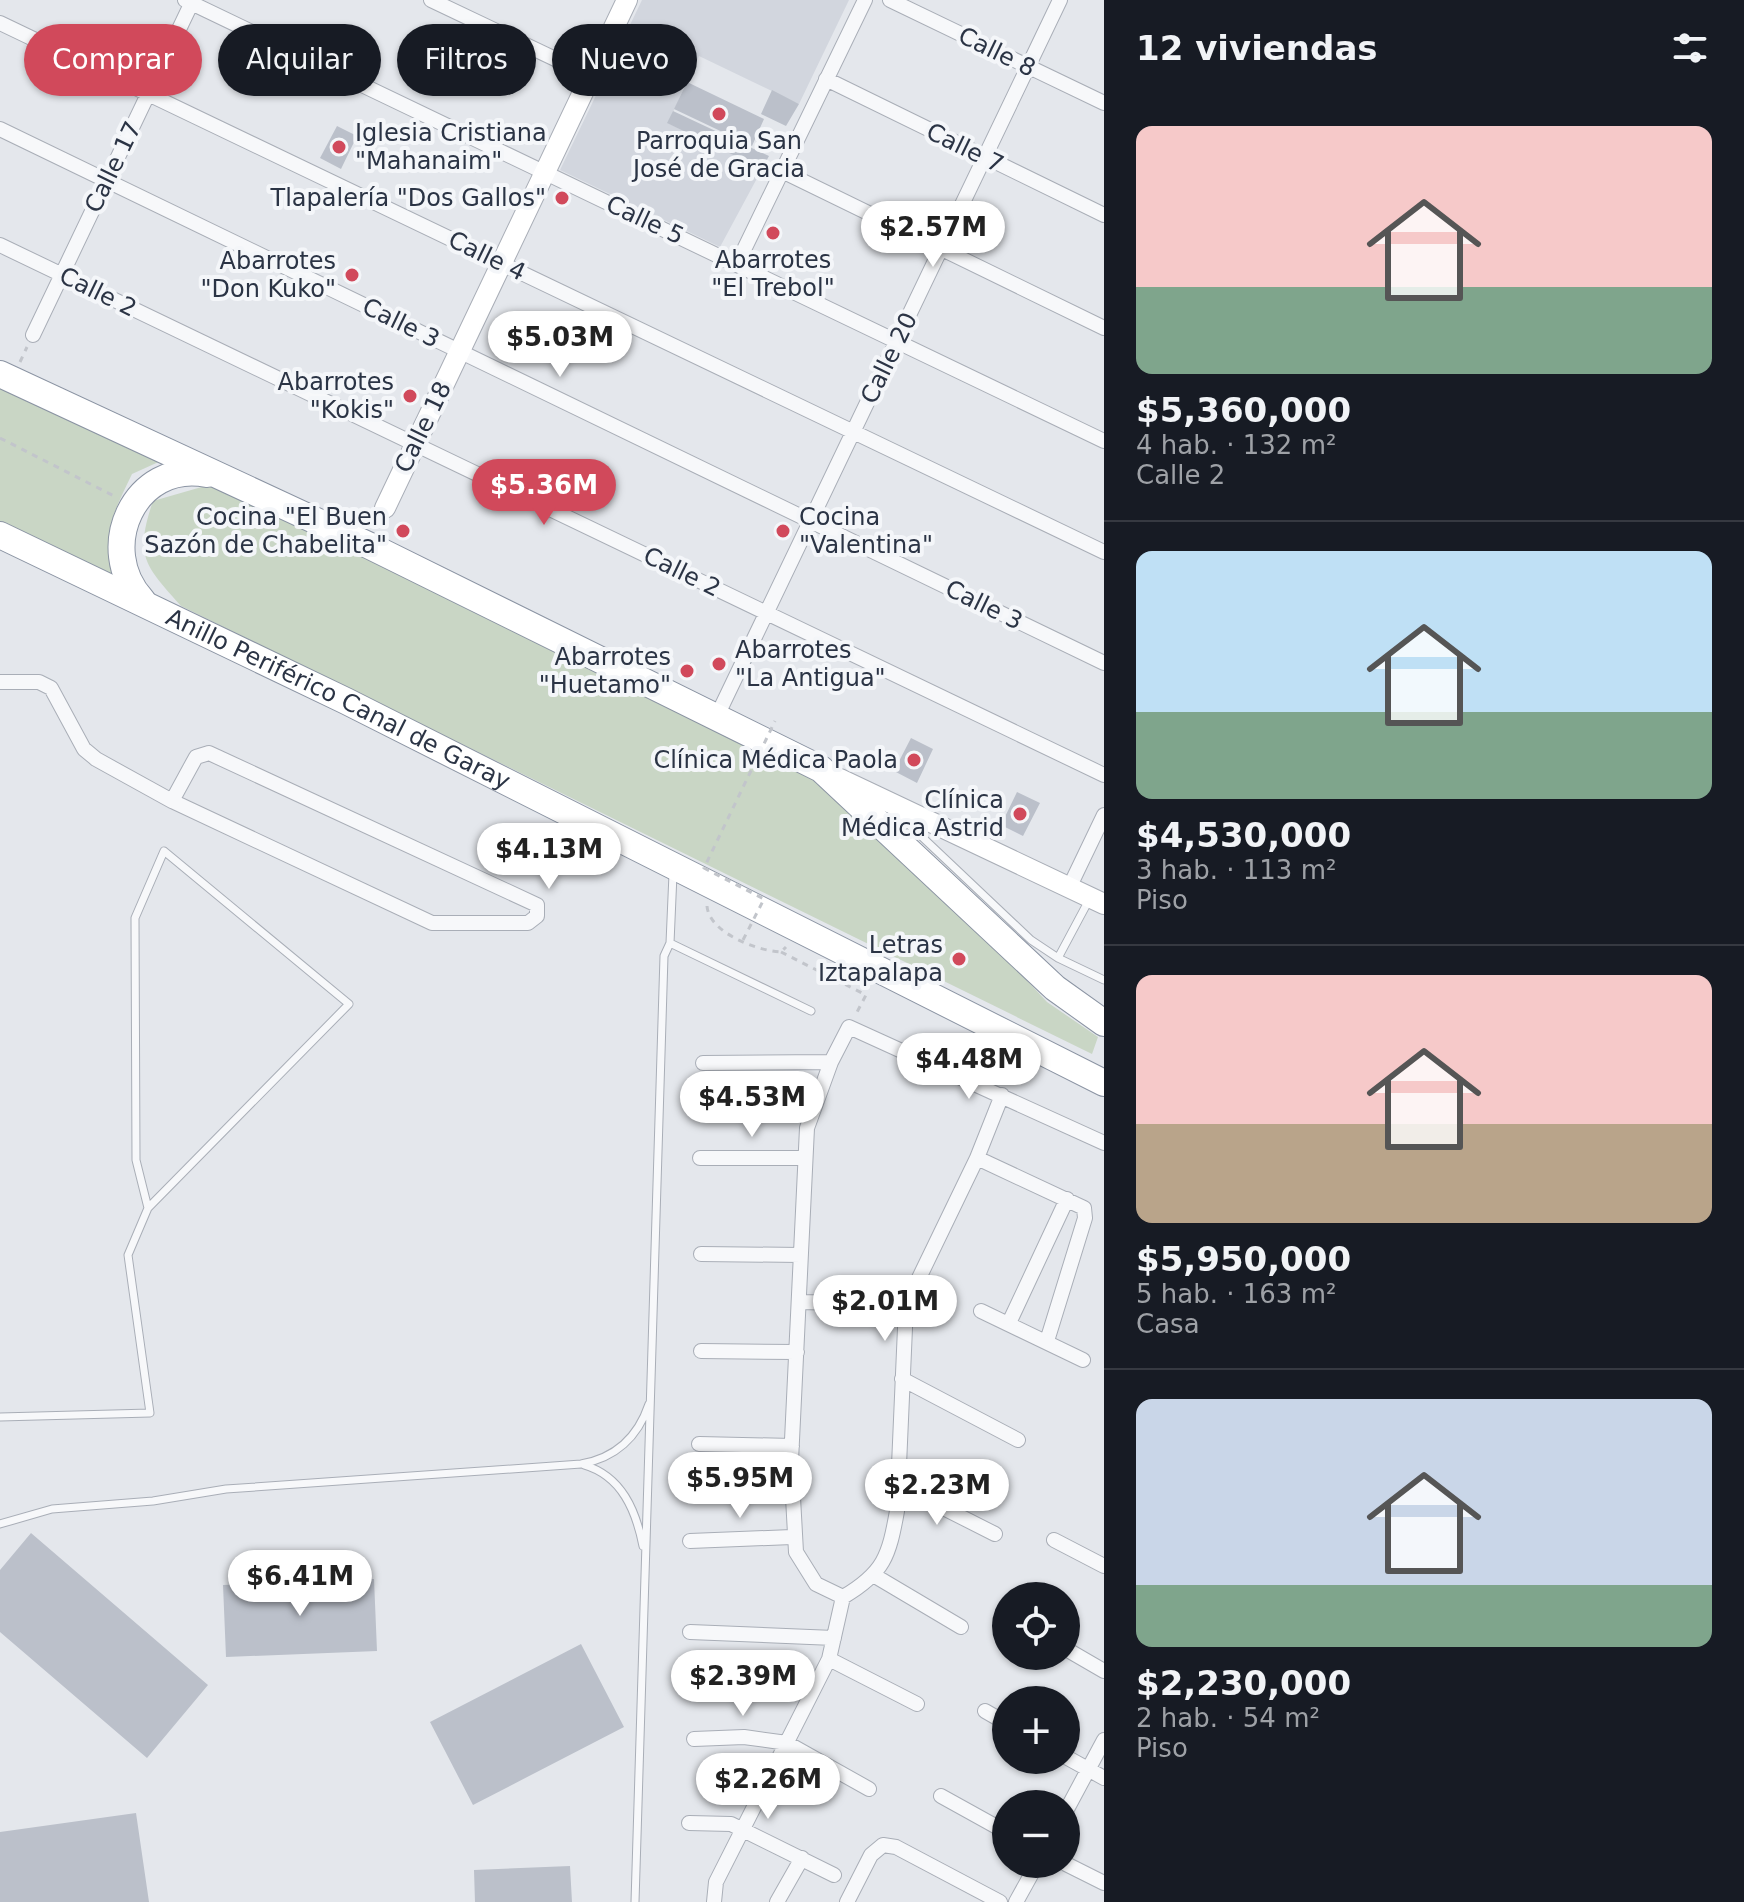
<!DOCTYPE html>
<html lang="es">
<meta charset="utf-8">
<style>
body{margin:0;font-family:"DejaVu Sans",sans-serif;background:#242831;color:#f1f3f6;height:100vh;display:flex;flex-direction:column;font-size:30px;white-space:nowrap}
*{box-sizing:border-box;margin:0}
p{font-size:26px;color:#9ea1a6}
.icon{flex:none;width:44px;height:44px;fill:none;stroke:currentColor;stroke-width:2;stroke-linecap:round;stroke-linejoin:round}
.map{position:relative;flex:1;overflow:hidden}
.details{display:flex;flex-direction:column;background:#171b24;width:640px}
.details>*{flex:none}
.banner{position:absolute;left:24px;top:24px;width:760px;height:72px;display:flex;gap:16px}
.fabs{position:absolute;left:992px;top:1582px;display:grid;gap:16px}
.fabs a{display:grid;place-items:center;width:88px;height:88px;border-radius:50%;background:#171b24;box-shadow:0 2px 6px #0004;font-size:40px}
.price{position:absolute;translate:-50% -68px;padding:0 18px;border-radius:28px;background:#fff;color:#222;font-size:26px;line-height:52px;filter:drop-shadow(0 2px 4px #0008)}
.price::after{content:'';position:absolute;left:50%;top:48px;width:24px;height:18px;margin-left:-12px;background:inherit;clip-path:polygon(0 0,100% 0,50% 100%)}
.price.current{background:#d1495b;color:#fff}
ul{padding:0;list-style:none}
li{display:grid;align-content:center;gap:16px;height:424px;padding:0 32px}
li+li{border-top:2px solid #363941}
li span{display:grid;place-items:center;height:248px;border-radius:16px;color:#555}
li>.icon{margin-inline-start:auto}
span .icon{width:144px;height:144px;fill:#fffc;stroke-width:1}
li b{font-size:34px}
h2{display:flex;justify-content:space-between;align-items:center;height:96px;padding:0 32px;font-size:34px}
.tag{padding:0 28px;border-radius:36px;background:#171b24;box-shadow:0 2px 6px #0004;font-size:28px;line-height:72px}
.tag.current{background:#d1495b;color:#fff}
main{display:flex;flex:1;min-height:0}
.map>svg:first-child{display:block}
</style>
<main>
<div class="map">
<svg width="1104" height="1902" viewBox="0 0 1104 1902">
<rect width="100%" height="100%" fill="#e4e7ec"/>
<path fill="#d2d6de" d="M642 0H849L799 104 699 56 668 123 762 169 720 247 560 170Z"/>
<path fill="#c9d6c5" d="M0 376 174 455 132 474C112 516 97 540 126 582L0 523Z
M219 482 830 767 1047 1002 1098 1037 1092 1054 181 606C145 565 134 557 153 501Z"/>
<path fill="#bbc0ca" d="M687 82 764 119 752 146 674 109Z
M772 90 799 104 786 126 761 114Z
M673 111 769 156 762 169 667 123Z
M337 126 357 136 341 169 320 158Z
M911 738 933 749 917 783 894 771Z
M1017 792 1040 803 1023 836 1001 825Z
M31 1533 208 1685 147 1758 0 1632V1570Z
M374 1579 377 1651 226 1657 223 1585Z
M581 1644 624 1727 473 1805 430 1722Z
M136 1813 149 1902H0V1832Z
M570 1866 572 1902H475L474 1870Z"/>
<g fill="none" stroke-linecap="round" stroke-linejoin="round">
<defs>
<path id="lane" d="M901 817 1031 940 1058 958 1104 980
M670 943 811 1011
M1058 958 1089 900
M0 1417 150 1413 128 1255 148 1208 136 1160 135 918 164 851 349 1004 148 1208
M584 1465C622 1476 636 1511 643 1546
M0 1524 52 1509 153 1501 226 1489 581 1464C615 1458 638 1437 649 1404
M635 1902 664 956 670 943 673 874"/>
<path id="street" d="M185 0 1104 441
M431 0 591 76
M890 0 1104 103
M0 23 1104 552
M826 79 1104 215
M0 129 1104 663
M782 171 1104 328
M0 245 1104 775
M738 262 865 0
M33 335 193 0
M0 682H39L51 688 84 749 96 759 172 801 432 923H528L537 916V905L209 753 196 757 172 801
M717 716 1060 0
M1069 888 1104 815
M703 1063 831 1062
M700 1158H804
M977 1158 1084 1208 1085 1218 1047 1341
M701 1254 801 1255
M802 1302 906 1305
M981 1311 1083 1360
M1009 1323 1067 1199
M701 1351 797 1352
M902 1379 1018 1440
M699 1444 792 1446
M898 1485 995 1534
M1054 1540 1104 1566
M690 1541 792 1537
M875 1576 961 1627
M843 1597 816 1584 796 1552 791 1461 807 1128 831 1062 849 1027 1104 1143
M843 1597C884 1573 889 1556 897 1511L906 1305 977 1158 1002 1095
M690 1632 834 1638
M1066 1649 1104 1671
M829 1659 917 1704
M985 1711 1006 1723
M694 1739 744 1737 787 1743 869 1789
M1066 1757 1104 1778
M941 1796 1006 1832
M1066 1811 1104 1740
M689 1823 731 1824 834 1875
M1066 1864 1104 1883
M714 1902 716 1882 829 1659 843 1597
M777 1902 802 1858
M847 1902 871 1855 883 1845 896 1847 1000 1902
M1016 1902 1037 1864"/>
<path id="secondary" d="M385 508 627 0
M840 779 1104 904"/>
<g id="highway">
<path d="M0 374 368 545 821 769 1055 988 1104 1023"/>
<path id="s1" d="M0 535 346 701 1104 1083"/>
<path d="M142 600C95 549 134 460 207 474"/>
</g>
</defs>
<use href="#lane" stroke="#a9aeb7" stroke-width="9"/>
<use href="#street" stroke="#a9aeb7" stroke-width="16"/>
<use href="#secondary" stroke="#a9aeb7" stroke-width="22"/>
<use href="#highway" stroke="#8b94a3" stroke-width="28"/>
<path stroke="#c2c5cb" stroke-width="3" stroke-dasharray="6 6" stroke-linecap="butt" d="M20 362 27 347
M0 438 114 496
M707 906C709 933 758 951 781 952L786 947
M781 952 866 995 856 1014"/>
<use href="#lane" stroke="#f7f8fa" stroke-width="7"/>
<use href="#street" stroke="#f7f8fa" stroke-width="14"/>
<use href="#secondary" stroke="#fff" stroke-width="20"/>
<use href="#highway" stroke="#fff" stroke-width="26"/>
<path stroke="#c2c5cb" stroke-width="3" stroke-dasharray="6 6" stroke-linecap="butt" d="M743 940 764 899 704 868 775 721"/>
</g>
<g fill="#d1495b" stroke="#f4f6f9" stroke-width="3">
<circle cx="719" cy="114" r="8"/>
<circle cx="339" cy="147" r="8"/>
<circle cx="562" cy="198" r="8"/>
<circle cx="773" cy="233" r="8"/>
<circle cx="352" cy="275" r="8"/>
<circle cx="410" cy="396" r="8"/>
<circle cx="403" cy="531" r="8"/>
<circle cx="783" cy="531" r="8"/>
<circle cx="719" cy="664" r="8"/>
<circle cx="687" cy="671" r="8"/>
<circle cx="914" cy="760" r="8"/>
<circle cx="1020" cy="814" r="8"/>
<circle cx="959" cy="959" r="8"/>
</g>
<g text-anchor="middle" stroke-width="8" stroke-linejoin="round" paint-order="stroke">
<g font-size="24" fill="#2b3445" stroke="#f4f6f9">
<text transform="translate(997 52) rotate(26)" y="8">Calle 8</text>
<text transform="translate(965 148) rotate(26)" y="8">Calle 7</text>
<text transform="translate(113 167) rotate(-64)" y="8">Calle 17</text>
<text transform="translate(645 220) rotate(25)" y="8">Calle 5</text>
<text transform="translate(487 256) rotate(26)" y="8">Calle 4</text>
<text transform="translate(98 292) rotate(26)" y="8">Calle 2</text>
<text transform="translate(401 323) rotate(26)" y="8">Calle 3</text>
<text transform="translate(889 358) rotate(-64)" y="8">Calle 20</text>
<text transform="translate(423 427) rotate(-64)" y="8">Calle 18</text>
<text transform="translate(682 572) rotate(26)" y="8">Calle 2</text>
<text transform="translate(984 605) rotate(26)" y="8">Calle 3</text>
<text dy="8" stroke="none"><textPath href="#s1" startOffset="376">Anillo Periférico Canal de Garay</textPath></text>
</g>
<g font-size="24" fill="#2b3445" stroke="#f4f6f9" text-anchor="end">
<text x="355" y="141" text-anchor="start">Iglesia Cristiana<tspan x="355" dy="28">"Mahanaim"</tspan></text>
<text x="719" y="149" text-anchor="middle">Parroquia San<tspan x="719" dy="28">José de Gracia</tspan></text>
<text x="546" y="206">Tlapalería "Dos Gallos"</text>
<text x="773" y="268" text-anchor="middle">Abarrotes<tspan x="773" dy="28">"El Trebol"</tspan></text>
<text x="336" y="269">Abarrotes<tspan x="336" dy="28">"Don Kuko"</tspan></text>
<text x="394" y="390">Abarrotes<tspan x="394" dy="28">"Kokis"</tspan></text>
<text x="387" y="525">Cocina "El Buen<tspan x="387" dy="28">Sazón de Chabelita"</tspan></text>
<text x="799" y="525" text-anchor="start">Cocina<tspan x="799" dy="28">"Valentina"</tspan></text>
<text x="735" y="658" text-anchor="start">Abarrotes<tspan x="735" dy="28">"La Antigua"</tspan></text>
<text x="671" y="665">Abarrotes<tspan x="671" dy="28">"Huetamo"</tspan></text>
<text x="898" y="768">Clínica Médica Paola</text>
<text x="1004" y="808">Clínica<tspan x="1004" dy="28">Médica Astrid</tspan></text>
<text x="943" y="953">Letras<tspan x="943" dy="28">Iztapalapa</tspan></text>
</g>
</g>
</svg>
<div class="fabs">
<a><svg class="icon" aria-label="locate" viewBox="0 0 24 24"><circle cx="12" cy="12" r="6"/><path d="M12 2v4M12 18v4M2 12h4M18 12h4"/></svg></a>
<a>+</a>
<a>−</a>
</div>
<b class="price" style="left:933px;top:269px">$2.57M</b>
<b class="price" style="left:560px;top:379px">$5.03M</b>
<b class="price current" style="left:544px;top:527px">$5.36M</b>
<b class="price" style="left:549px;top:891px">$4.13M</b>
<b class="price" style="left:969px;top:1101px">$4.48M</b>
<b class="price" style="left:752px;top:1139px">$4.53M</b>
<b class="price" style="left:885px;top:1343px">$2.01M</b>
<b class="price" style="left:740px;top:1520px">$5.95M</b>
<b class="price" style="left:937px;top:1527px">$2.23M</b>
<b class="price" style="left:300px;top:1618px">$6.41M</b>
<b class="price" style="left:743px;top:1718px">$2.39M</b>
<b class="price" style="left:768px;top:1821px">$2.26M</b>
<div class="banner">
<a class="tag current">Comprar</a>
<a class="tag">Alquilar</a>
<a class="tag">Filtros</a>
<a class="tag">Nuevo</a>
</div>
</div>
<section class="details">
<h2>12 viviendas<svg class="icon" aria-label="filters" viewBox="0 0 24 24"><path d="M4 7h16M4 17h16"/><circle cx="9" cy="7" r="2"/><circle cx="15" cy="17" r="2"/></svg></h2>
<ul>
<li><span style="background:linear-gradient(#f6c9c9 65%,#7fa58c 0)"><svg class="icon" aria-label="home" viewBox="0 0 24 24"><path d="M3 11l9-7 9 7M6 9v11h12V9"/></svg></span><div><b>$5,360,000</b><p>4 hab. · 132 m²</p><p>Calle 2</p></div></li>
<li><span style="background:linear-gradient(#bfe0f5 65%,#7fa58c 0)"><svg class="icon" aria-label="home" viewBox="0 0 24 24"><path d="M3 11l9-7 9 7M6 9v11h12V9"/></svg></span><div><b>$4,530,000</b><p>3 hab. · 113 m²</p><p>Piso</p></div></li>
<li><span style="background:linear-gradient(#f6c9c9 60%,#b9a48a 0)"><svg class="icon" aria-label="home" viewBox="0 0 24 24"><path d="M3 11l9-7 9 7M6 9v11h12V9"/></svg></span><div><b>$5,950,000</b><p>5 hab. · 163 m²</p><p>Casa</p></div></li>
<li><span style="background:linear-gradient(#c9d6e8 75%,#7fa58c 0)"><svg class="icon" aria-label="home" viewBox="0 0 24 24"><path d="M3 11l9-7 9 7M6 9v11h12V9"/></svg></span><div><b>$2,230,000</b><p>2 hab. · 54 m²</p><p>Piso</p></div></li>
</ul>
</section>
</main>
